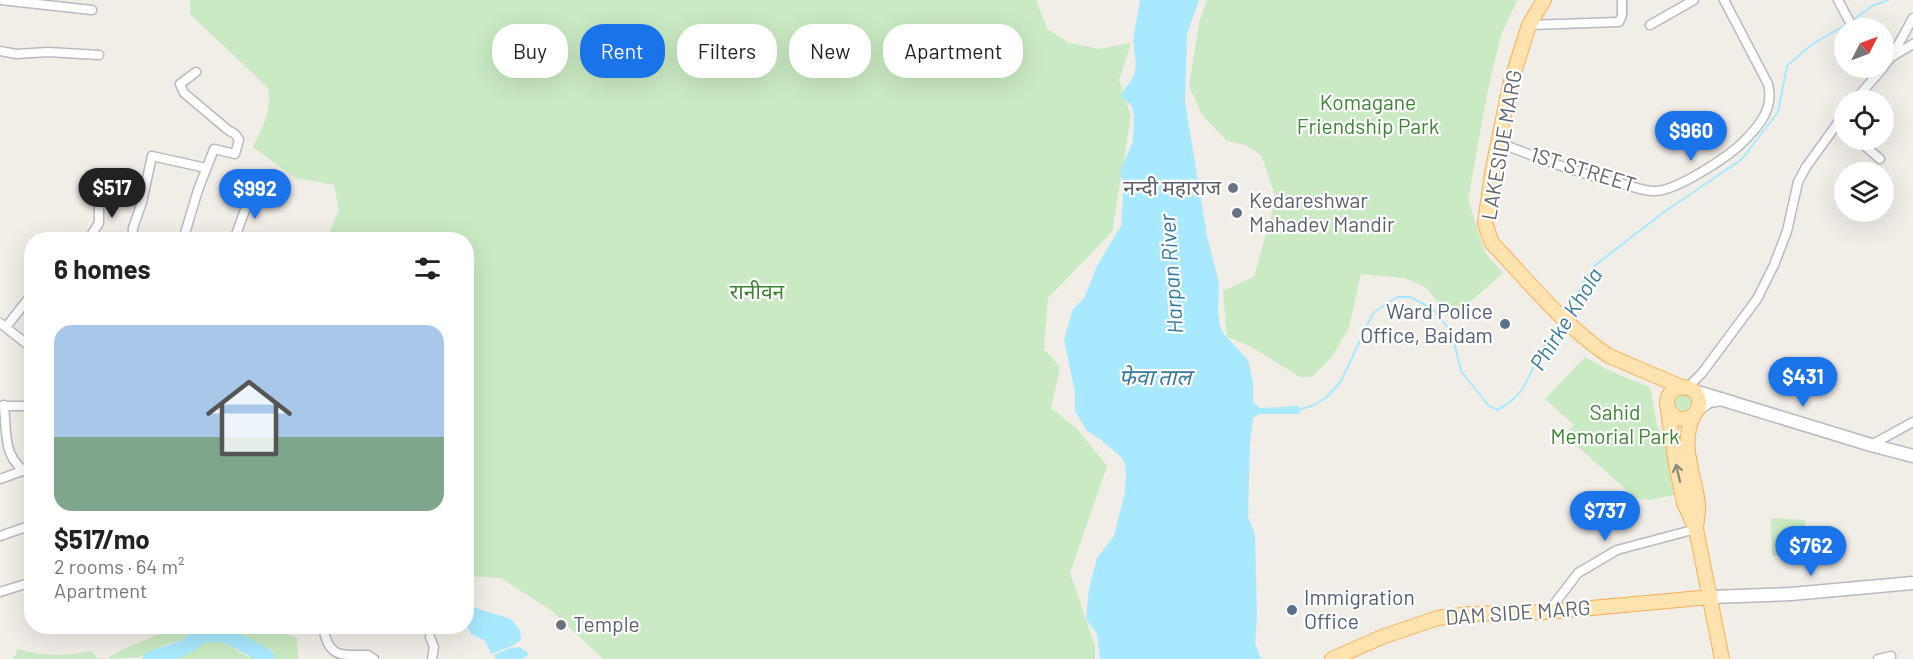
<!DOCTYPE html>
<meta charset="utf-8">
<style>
body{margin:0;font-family:Barlow,"Noto Sans Devanagari",sans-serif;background:#f6f6f6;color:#222;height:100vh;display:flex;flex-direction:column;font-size:22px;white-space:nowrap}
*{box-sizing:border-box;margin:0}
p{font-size:20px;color:#767676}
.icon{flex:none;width:33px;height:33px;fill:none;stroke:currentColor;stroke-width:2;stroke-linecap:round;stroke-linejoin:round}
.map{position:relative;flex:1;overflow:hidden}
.side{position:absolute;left:24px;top:232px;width:450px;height:402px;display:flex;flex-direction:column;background:#fff;border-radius:24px;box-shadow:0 6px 24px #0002}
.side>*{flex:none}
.banner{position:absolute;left:492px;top:24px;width:570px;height:54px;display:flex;gap:12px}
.needle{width:39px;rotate:48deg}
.buttons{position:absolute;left:1834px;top:18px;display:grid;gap:12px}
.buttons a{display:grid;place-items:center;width:60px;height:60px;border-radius:50%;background:#fff;box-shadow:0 6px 24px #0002;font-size:30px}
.price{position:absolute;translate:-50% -51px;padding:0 14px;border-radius:21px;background:#1a73e8;color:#fff;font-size:20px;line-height:39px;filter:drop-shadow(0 2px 3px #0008)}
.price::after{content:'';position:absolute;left:50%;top:36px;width:18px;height:14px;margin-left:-9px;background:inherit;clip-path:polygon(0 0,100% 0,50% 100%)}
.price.on{background:#222;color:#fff}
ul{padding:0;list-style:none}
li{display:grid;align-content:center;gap:12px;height:318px;padding:0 30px}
li span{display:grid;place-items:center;height:186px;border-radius:18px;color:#555}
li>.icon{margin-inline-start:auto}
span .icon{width:108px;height:108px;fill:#fffc;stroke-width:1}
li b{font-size:26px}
h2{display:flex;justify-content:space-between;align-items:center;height:72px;padding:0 30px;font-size:26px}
.chip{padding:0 21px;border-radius:24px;background:#fff;box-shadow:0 6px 24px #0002;font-size:21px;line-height:54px}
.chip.on{background:#1a73e8;color:#fff}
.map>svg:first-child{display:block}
</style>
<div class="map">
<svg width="1913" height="659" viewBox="0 0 1913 659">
<rect width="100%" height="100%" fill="#f1ede7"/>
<path fill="#c9eac2" d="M190 0H1036L1047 29 1069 43 1099 49 1131 43 1119 80 1131 116 1112 232 1048 298 1044 349 1060 367 1051 408 1077 429 1107 466 1070 573 1095 646V659H603L552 611 501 578 467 576 466 240H326L339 210 334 185 295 178 253 147C262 127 273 110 268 88L190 14Z
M1207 0H1517L1501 35 1488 89 1468 200 1486 254 1503 273 1450 319 1427 288 1405 278 1361 274 1349 327 1332 357 1312 377H1300L1250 346 1227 337 1223 291 1254 277 1276 198 1261 155 1245 145 1227 141 1202 115 1189 86 1199 23Z
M1585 357 1608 370 1649 387 1651 392 1657 426 1663 435 1674 495 1649 500 1635 498 1565 435 1574 425 1545 399Z
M1673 403a9 9 0 1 1 18 0a9 9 0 1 1-18 0Z
M1771 518 1805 520 1806 530H1812L1813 536 1817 535 1819 545H1810V555L1772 556Z
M171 627H202L178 642 167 644 140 657 107 659C126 645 151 640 171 627Z
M225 627H266L297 638 298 659H272L273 650 237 636Z
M212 639 221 640 248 657 258 656 263 659H172Z
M17 649C43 656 65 657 91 651L97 658 105 659H11L16 655Z"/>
<path fill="#a9e9ff" d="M1140 0H1199L1187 34 1185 102 1207 236 1219 283 1218 314 1220 326 1224 334 1248 360 1253 382V402L1260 408 1299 406 1300 414H1259L1253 418 1250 443 1248 517 1255 534 1257 618 1255 643 1261 659H1100L1097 634 1086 619 1089 588 1097 558 1114 536 1125 492 1126 476 1125 464 1121 457 1100 439 1087 431 1075 411V392L1064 340 1073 309 1084 298 1097 266 1121 226 1123 199 1121 169 1133 141 1134 114 1131 105 1120 96 1134 76 1136 64 1133 40Z
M466 605 511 619 520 630 521 640 512 646 491 654 485 641 471 634 467 627Z
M520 647 529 654 522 659H497L494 655 510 648Z"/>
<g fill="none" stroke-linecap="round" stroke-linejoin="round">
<path stroke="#a9e9ff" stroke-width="2" d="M1852 21 1872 6 1888 0
M1565 313 1593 267 1664 212 1742 159 1778 112 1787 66 1811 45 1847 24
M1300 409 1312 406 1327 397 1341 381 1373 313 1397 297H1410L1433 309 1452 333 1461 371 1488 405 1497 410C1526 394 1525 382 1539 356 1545 344 1553 334 1559 323"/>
<path stroke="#a9e9ff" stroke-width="15" d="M150 659 181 649 204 635H226L266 656V659"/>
<defs>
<path id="minor" d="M0 0 92 10
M1838 0 1853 28
M1529 25 1619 22 1622 15V0
M1650 25 1694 0
M0 51 16 54 48 52 99 55
M1893 56 1913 44
M1884 66 1892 56 1913 18
M1855 100 1883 68
M1858 140 1880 159
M1500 143C1540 159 1580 174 1622 184 1632 186 1643 191 1654 191 1675 192 1730 156 1745 140 1761 124 1774 107 1768 84L1724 0
M88 240 99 223V200L103 185
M132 240 133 228 142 202 152 156 206 168
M183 240 198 190 214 149 235 154 239 140 235 134 228 130 184 93 180 84 196 72
M234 240 252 191 259 190 279 202
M0 323 32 348
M6 327 32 294
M1687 388 1702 373 1757 299 1774 265 1787 231 1798 182 1806 167 1845 113
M4 405C7 435 2 460 32 476
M0 406H32
M1871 445 1913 422
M0 479 22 471
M0 536 32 525
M0 592 32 582
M1548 612 1578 573 1617 550 1696 529
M323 627C329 659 341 655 368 655L374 659
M430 637 434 647 432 659
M1878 659 1891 656"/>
<path id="secondary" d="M1691 390 1871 445 1913 456
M1697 410 1709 401 1722 399
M1711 597 1791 594 1913 583"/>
<path id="primary" d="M1544 0 1529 25 1510 85 1492 173 1485 223 1492 243C1529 282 1564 326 1609 356L1684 388
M1667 403a16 16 0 1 1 32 0a16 16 0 1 1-32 0Z
M1668 410 1675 459 1684 503 1696 529 1722 659
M1694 415C1679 443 1694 474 1698 503 1699 511 1697 519 1696 527
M1332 659 1382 637 1438 618 1469 614 1548 612 1711 597"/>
</defs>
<use href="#minor" stroke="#b7babe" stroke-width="11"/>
<use href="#secondary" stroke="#b5bbbf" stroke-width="15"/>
<use href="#primary" stroke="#faae57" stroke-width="16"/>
<use href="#minor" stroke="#fff" stroke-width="8"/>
<use href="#secondary" stroke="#fff" stroke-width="12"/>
<use href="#primary" stroke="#ffe3ae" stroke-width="14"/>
</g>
<defs><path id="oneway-shaft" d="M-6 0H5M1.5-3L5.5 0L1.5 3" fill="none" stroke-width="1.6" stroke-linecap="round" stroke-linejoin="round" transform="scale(1.5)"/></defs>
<use stroke="#8e8a7d" href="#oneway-shaft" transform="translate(1678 473) rotate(-103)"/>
<g fill="#6b7280" stroke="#fff" stroke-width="2">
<circle cx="1233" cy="188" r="6"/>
<circle cx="1237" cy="213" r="6"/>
<circle cx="561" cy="625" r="6"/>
</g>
<g fill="#5c6f8a" stroke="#fff" stroke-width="2">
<circle cx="1505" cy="324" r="6"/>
<circle cx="1292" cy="610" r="6"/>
</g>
<g text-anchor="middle" stroke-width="4.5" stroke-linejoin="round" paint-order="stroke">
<g font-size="21" fill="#3b8530" stroke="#fff">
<text x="1368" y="110">Komagane<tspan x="1368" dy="24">Friendship Park</tspan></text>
<text x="757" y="299">रानीवन</text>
<text x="1615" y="420">Sahid<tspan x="1615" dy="24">Memorial Park</tspan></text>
</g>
<g font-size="21" fill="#5e6468" stroke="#fff">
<text transform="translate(1502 145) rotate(-80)" y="7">LAKESIDE MARG</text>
<text transform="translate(1583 170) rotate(17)" y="7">1ST STREET</text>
<text transform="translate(1518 613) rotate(-4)" y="7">DAM SIDE MARG</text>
</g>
<g font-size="21" fill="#5b616d" stroke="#fff" text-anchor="start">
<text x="1221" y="195" text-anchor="end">नन्दी महाराज</text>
<text x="1249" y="208">Kedareshwar<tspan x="1249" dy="24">Mahadev Mandir</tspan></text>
<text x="573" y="632">Temple</text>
</g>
<g font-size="21" fill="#4e5e75" stroke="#fff" text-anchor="end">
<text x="1493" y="319">Ward Police<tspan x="1493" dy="24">Office, Baidam</tspan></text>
<text x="1304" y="605" text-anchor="start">Immigration<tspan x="1304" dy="24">Office</tspan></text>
</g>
<g font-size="22" font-style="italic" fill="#367b9c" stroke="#fff">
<text transform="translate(1171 274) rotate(-94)" y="8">Harpan River</text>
<text transform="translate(1566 319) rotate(-58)" y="8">Phirke Khola</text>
<text x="1155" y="385">फेवा ताल</text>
</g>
</g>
</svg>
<div class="buttons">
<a><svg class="needle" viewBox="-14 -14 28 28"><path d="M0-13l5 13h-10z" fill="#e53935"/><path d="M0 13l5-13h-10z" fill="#767676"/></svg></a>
<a><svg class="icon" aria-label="locate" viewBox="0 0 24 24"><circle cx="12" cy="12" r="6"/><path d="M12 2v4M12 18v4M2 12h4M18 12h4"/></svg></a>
<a><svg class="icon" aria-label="layers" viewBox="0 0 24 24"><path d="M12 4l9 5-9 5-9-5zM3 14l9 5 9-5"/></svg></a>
</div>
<b class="price" style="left:1691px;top:162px">$960</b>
<b class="price on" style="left:112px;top:219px">$517</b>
<b class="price" style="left:255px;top:220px">$992</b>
<b class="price" style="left:1803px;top:408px">$431</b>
<b class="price" style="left:1605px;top:542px">$737</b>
<b class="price" style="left:1811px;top:577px">$762</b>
<div class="banner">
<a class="chip">Buy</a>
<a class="chip on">Rent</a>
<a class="chip">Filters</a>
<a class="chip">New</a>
<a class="chip">Apartment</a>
</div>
<section class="side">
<h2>6 homes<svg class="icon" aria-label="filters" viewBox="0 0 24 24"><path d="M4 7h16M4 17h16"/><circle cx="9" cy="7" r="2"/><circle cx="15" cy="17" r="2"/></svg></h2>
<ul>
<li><span style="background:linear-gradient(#a9c7e8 60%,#7fa58c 0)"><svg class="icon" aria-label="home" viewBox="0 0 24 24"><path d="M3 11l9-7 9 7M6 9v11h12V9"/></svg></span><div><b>$517/mo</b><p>2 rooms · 64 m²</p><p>Apartment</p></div></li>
</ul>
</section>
</div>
